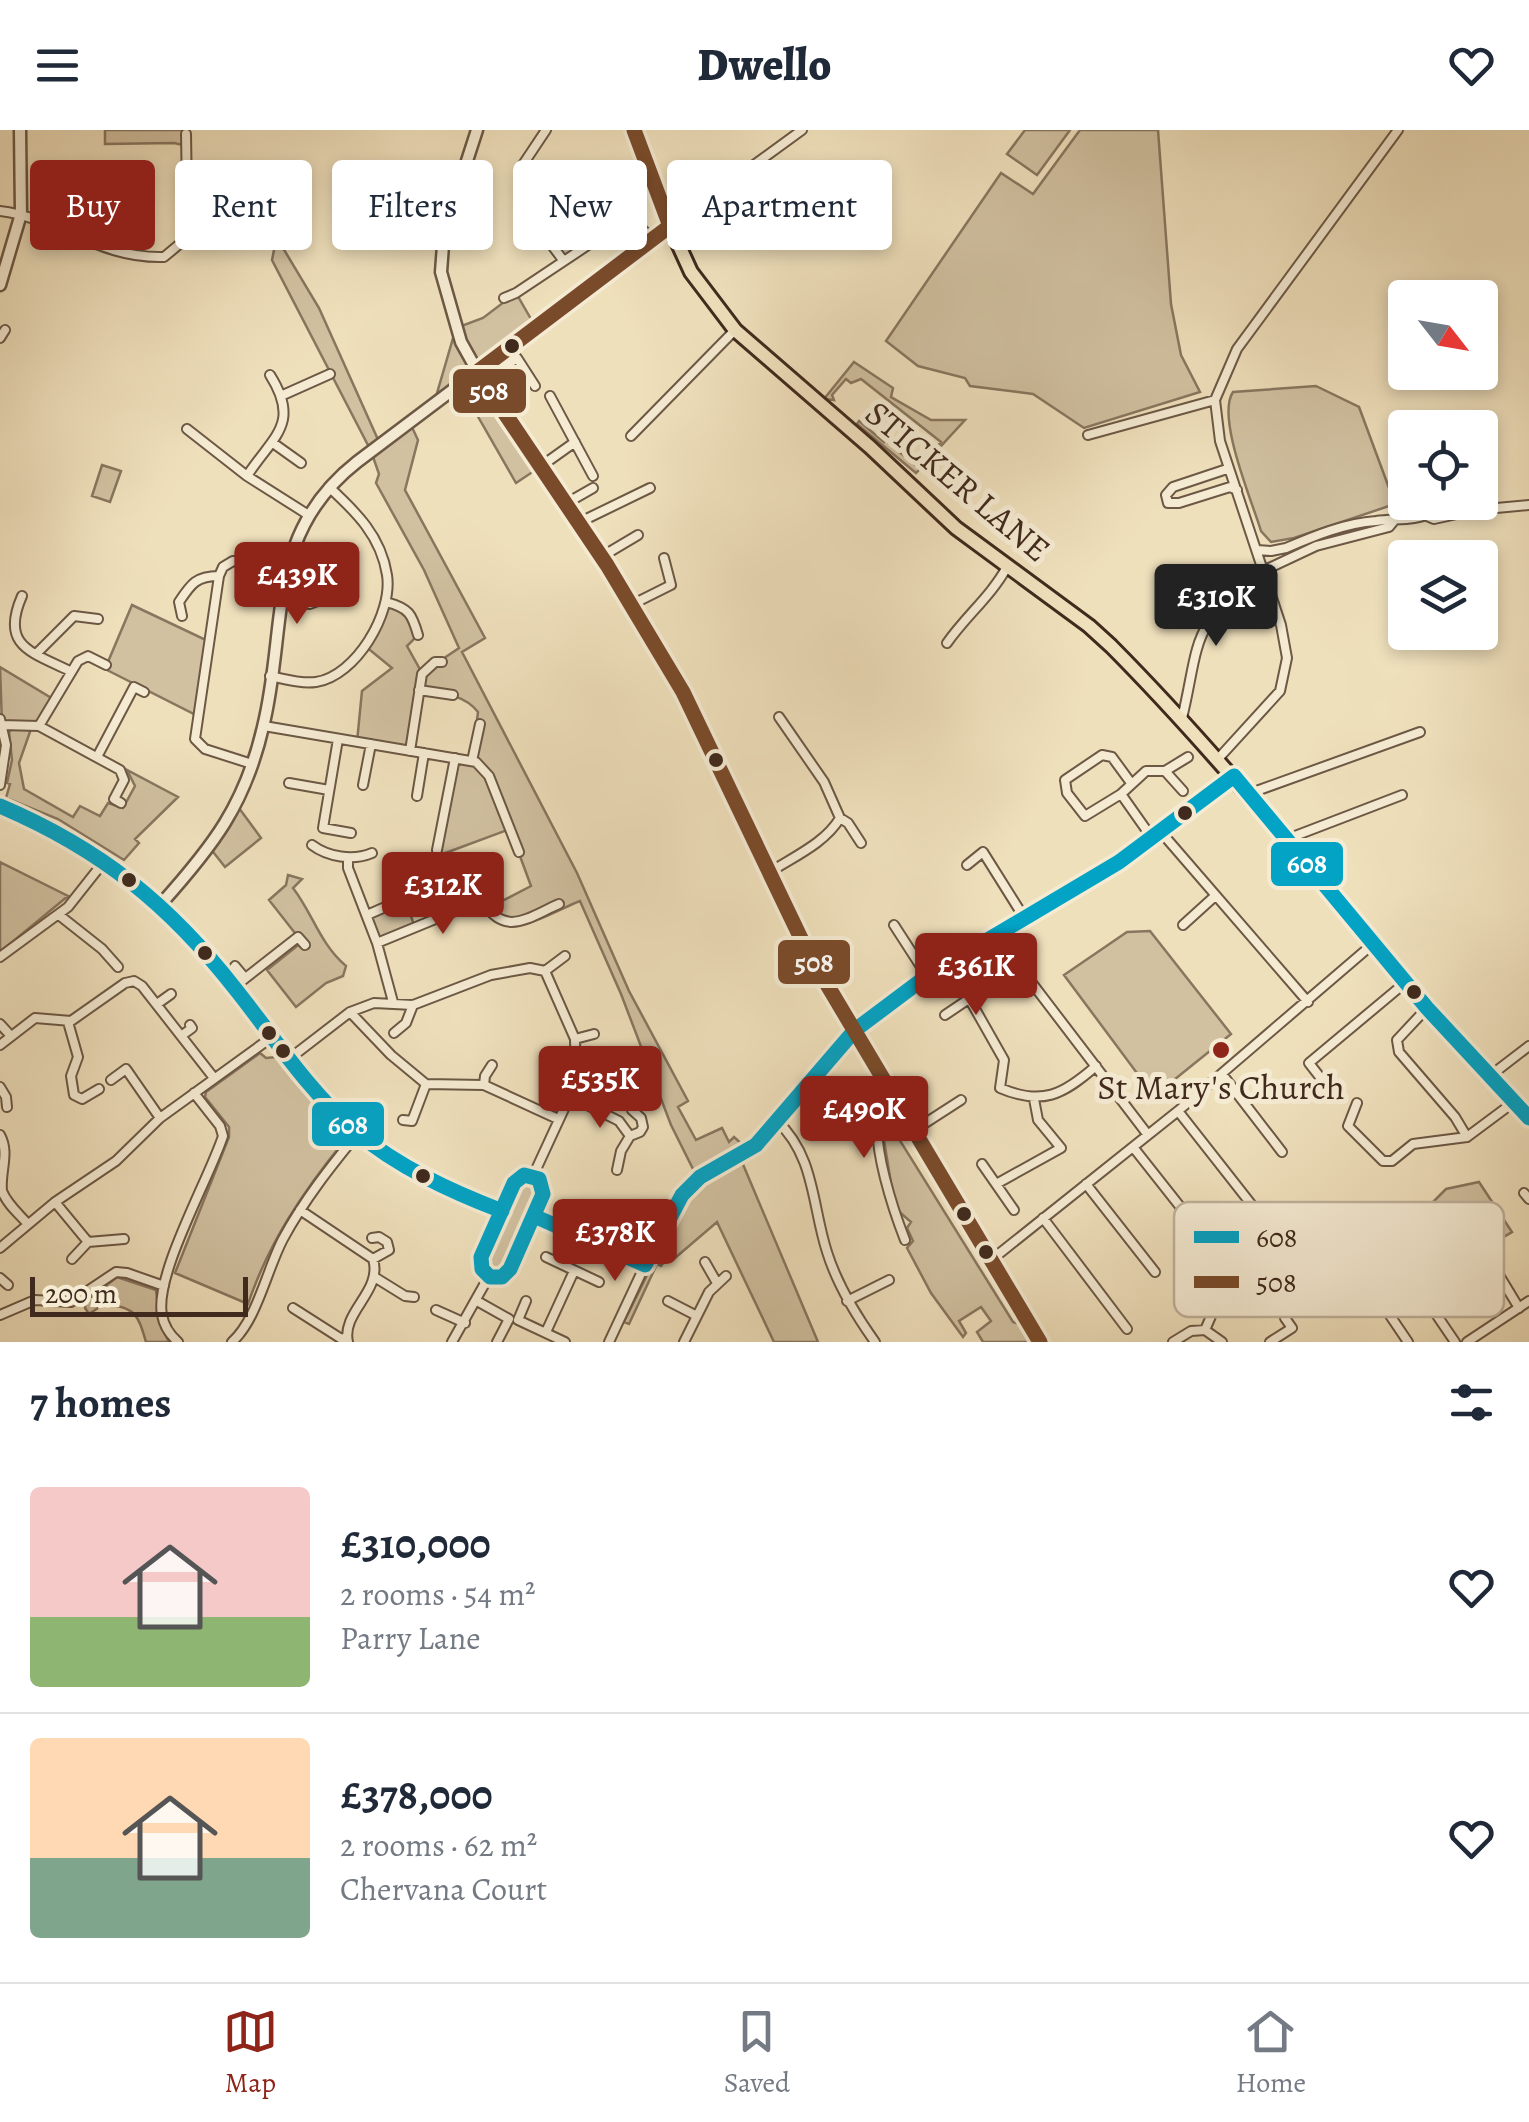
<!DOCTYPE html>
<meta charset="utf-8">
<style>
body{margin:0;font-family:Alegreya,serif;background:#f6f6f7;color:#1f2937;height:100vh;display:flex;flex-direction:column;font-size:38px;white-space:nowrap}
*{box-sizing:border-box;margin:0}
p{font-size:32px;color:#747a83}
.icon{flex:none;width:55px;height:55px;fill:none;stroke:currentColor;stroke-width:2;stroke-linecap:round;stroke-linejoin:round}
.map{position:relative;height:1212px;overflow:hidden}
.details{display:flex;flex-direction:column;background:#fff;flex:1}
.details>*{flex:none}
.banner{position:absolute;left:30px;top:30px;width:1000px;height:90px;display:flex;gap:20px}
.needle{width:65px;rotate:121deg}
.controls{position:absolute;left:1388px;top:150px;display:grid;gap:20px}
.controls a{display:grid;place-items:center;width:110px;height:110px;border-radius:10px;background:#fff;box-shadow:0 5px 15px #0003;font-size:50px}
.scale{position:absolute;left:30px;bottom:25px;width:218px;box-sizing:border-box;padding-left:10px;border:5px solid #402a1d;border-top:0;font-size:28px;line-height:35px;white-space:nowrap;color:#402a1d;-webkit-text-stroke:8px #f5ebd3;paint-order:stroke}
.price{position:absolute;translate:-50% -85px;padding:0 22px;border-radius:10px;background:#8f2418;color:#fff;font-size:32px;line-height:65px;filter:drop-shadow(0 2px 5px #0008)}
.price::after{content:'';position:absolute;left:50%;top:60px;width:30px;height:22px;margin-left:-15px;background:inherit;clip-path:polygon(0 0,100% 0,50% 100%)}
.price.current{background:#222;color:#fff}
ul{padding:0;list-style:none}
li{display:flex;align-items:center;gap:30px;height:250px;padding:0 30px}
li+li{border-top:2px solid #e0e1e3}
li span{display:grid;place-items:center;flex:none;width:280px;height:200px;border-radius:10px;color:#555}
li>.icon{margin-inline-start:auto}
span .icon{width:120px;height:120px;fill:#fffc;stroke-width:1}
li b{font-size:42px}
h2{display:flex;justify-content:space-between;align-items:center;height:120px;padding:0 30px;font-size:42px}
.tag{padding:0 35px;border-radius:10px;background:#fff;box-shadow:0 5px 15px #0003;font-size:35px;line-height:90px}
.tag.current{background:#8f2418;color:#fff}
header{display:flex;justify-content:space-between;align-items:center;height:130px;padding:0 30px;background:#fff;font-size:45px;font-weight:800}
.dock{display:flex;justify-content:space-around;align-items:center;height:140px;border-top:2px solid #e0e1e3;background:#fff;font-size:28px;color:#747a83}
.dock a{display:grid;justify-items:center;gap:5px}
.dock .current{color:#8f2418}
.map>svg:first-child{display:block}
</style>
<header><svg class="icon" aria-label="menu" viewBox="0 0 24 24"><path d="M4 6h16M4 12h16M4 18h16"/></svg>Dwello<svg class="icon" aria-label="heart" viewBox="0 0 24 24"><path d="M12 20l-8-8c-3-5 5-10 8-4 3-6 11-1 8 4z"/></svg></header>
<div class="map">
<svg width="1529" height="1212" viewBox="0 0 1529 1212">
<rect width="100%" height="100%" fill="#efe0bc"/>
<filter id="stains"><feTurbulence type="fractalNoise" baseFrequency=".002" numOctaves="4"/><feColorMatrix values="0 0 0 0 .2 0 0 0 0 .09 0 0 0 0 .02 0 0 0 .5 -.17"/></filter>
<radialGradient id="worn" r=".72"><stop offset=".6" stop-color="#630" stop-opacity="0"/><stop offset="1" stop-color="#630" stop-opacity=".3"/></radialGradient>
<path fill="#d1c1a1" stroke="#88765f" stroke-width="2.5" d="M105 0H185L187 16 174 13 105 14Z
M1025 0H1070L1037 45 1007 24Z
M1080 0H1158L1171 174 1181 225 1200 262 1084 298 1033 264 970 256 965 248 918 236 886 211 1001 43 1033 64Z
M539 52 585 116 563 130 516 68Z
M280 113 319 178 380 314 410 293 418 310 405 360 485 508 462 522 577 743 629 861 688 971 678 977 696 1010 722 998 729 1012 734 1007 744 1016 695 1043 671 995 621 864 580 771C551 782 504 816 485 780L531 756 510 699 440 725 455 628 472 630 478 582C464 564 441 563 420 560L410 621 357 612 362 561 392 538 365 516 386 472 403 476 418 505 407 516 422 543 459 518 424 440 376 353 379 344 371 321 272 130 275 115Z
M516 163 535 196 478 243 540 337 516 353 461 257 433 277 456 198 483 188Z
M854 232 893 258 891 267 931 290H965L916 343 857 294 859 291 884 312 890 307 894 311 891 315 919 338 941 312 861 249 851 253 846 249 832 265 834 270 824 269Z
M1316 256 1359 277 1395 374 1294 408 1271 412 1261 401C1252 371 1216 287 1233 262Z
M102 335 121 341 110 372 92 366Z
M293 422C315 439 323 442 318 471L281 468Z
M132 475 208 511 196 585 105 539Z
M0 537 53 569 39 596 2 595Z
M12 599H31L19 633 24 659 73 687 80 676 100 686 108 673 123 678 135 656 127 640 178 667 135 709 139 713 124 730 58 689 6 668 10 654 7 653 12 630 9 602Z
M236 674 261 708 225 737 210 718Z
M0 732 68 766 0 822Z
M288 745 302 749 293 758C313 784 320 814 346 836L343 846 326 853 296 877 267 840 302 812 269 770 286 755Z
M404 765 415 798 377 813 367 785Z
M1150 801 1231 904 1154 966 1064 845 1127 802Z
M260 923 266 928 276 927 310 968 343 999 341 1006 345 1010C304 1060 269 1112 248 1174L175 1143 229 1007V997L205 967 206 962Z
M886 995 891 996 1013 1192 1019 1194 1031 1212H983L977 1202 991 1191 981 1177 959 1191 966 1203 963 1207 931 1163 907 1118 913 1111 907 1098 911 1092 895 1078 883 1004Z
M742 1032 818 1212H774L717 1092 675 1128 669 1125 661 1136 657 1134 629 1194 624 1192 680 1078 707 1048Z
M524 1050 537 1053 538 1066 504 1139 497 1141 488 1135 487 1127 518 1056Z
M1479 1052 1512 1102 1458 1134 1453 1123 1456 1120 1431 1074 1446 1059Z
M117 1147 156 1160 160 1194 169 1212H146C138 1184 135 1177 104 1174L89 1184 85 1178 86 1171Z"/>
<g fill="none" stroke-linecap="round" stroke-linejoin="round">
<defs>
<path id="minor" d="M522 36 546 0
M567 37 609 101
M520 73 563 130
M0 81C58 88 99 129 164 127L182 112 187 63 186 4
M670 96 802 0
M504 168 516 163 609 101 643 100 652 108
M0 208 5 200
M270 245C301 294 273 306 247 346L307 384
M483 252 517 228 535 256
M283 265 330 244
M550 266 593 346
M187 299 247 346
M1088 305 1215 270
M631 306 735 200
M273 313 301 333
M1228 336 1227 339 1173 357 1166 365 1168 373H1179L1230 357 1237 360
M540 337 575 312
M565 374 593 358
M1427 386 1434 389 1475 380 1529 375
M578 393 650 358
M1257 420 1271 421 1286 418C1314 406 1345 393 1376 391 1389 389 1401 390 1414 388 1436 384 1451 375 1475 380
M601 427 638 405
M1263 441 1316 416 1389 397 1394 391
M22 466C0 516 31 522 70 541
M281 468 310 474 318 471 321 451 315 439
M386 472C409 478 412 484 418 505
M631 475 671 455 664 428
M182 486 179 472C191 454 196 446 219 446
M947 513C966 486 991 466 1007 437
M36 524 74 486 98 489
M270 546C285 549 301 554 316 552 356 546 393 483 387 445 381 406 356 382 329 357
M419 560 453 565
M1182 588C1199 522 1189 477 1268 458
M0 589 6 615 0 655
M2 595 39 596 120 640 124 650 114 669 121 673
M39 596 78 531 88 526 106 535
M264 596 476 632 489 646 519 722
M338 609 323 698 351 703
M410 621 422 544 435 532H442
M97 627 134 557 144 562
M1217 630 1280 561 1287 528 1281 495 1220 311 1215 270 1237 219 1398 0
M472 631 480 594
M252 634 205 619 195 609 219 446 223 437 233 431 287 438
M1165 641 1183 661
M289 653 329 660
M1131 653 1112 627 1102 625 1065 650 1067 663 1085 686 1121 664 1146 641H1165L1188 627
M363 655 371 614
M1121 664 1152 708
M1248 664 1420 602
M417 666 424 623
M840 688 848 693 861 713
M1161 702 1308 872
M1287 709 1402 665
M312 715C328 727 353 731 372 723
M437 720 455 628
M348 728V738L377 813 393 872
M967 735 983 722 1025 789
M770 742C795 726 825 713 840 688L824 652 779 587
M483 772C506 807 527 788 559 774
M59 785 102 819 118 837
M367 785 399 771 404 765 399 751
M894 795 927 846
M1183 795 1215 766
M996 806 1148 1005
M377 813 489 767
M0 827 68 777 106 729
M235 836 245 848
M545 841 565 826
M234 857 298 807 305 815
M970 870 1004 930 1000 958C1042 976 1063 965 1096 936
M157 874 171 864
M1427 878 1397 910 1399 922 1455 987 1467 1007
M350 882 391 925 426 954 484 955 558 989
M945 885 985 858
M68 892 78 927 71 946 74 965 82 969 99 959
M0 894 11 906
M855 900 927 846 1119 732 1234 646
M394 903 406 893 413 875
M181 906 192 898 190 895
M575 909 594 904
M0 915 35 888 71 891 125 853 134 851 142 856 214 948
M289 929 350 882 374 873 413 875 491 845 530 838 545 841 575 909 576 953 533 1046
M1499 939 1529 916
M1222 944 1282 1022
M111 950 126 939 160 988
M484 955 485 946 492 935
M0 957 6 967 7 977
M1314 960 1323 951 1309 933 1406 852
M571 967 619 991 630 1006 621 1021 617 1040
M895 967C888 972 881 976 879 984 871 1014 894 1082 905 1110
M1357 973 1348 996 1383 1031H1392L1413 1014 1467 1007 1514 972
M1178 981 1277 1107
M605 982 616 951 632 930
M403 990 412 991 426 954
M777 991C815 1026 812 1076 827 1122 837 1154 855 1184 875 1212
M913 1001 961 970
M0 1005C10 1023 0 1041 2 1061 7 1074 18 1083 27 1093
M630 1006 640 1002 643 997 641 988 632 980
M1133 1017 1227 1136
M982 1034 1014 1080
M998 1053 1061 1018 1038 990 1034 969
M1086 1054 1155 1142
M1524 1063 1529 1069
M55 1072 88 1112 124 1109
M300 1080 373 1129C383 1161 341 1182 348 1212
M1043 1088 1127 1199
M372 1108 379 1107 387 1112 389 1120 373 1129
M0 1118 55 1072 116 1031 160 988 272 907
M1485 1122 1519 1178
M546 1127 599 1152
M72 1129 88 1112
M990 1131 1178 981 1374 813
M705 1132 717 1153
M0 1148 8 1155
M376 1148 405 1166 414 1167
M1421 1162 1455 1212
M477 1171 509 1189 497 1212
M526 1171 518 1190 565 1212
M668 1171 697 1186
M847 1171 889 1150
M293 1178 340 1208 347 1209
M436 1180 465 1193
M1387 1181 1408 1212
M0 1185 35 1170 71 1172 116 1142 127 1143 164 1156
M1205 1200 1222 1212
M546 1202 574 1141
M178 1212C170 1205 164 1196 162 1185 154 1145 209 1049 223 1006L220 996 194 963
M232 1212C257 1190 267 1139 283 1109 304 1070 331 1036 359 1002
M452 1212 489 1146
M609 1212 645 1135
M684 1212 709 1162 726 1146
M1173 1212 1191 1201 1205 1200 1212 1184 1249 1162 1271 1145
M1270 1212 1292 1198 1285 1188
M1467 1212 1529 1171"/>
<path id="tertiary" d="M477 0 444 102 441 142 461 212 485 255 607 435 683 562 807 821 1040 1212
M0 155 21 84 20 0
M0 676C94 713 160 763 223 843 261 890 295 942 338 985 383 1030 443 1059 502 1081
M161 774C213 716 245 675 263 597 288 497 264 405 357 332L670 96
M524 1045 539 1049 543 1064 510 1139 502 1147H490L482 1139 481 1127 514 1053Z
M534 1086 645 1135C659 1105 672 1066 700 1047 718 1035 739 1030 756 1015L855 900"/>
<path id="trunk" d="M634 0 670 96 691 142 735 200 870 317 956 398 1089 496 1111 516C1259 665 1383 836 1529 988"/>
</defs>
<use href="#minor" stroke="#6c5845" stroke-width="12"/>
<use href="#tertiary" stroke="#6c5845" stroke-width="15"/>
<use href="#trunk" stroke="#402a1d" stroke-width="18"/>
<use href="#minor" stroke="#f5ebd3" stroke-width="8"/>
<use href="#tertiary" stroke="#f5ebd3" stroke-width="10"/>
<use href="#trunk" stroke="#efe0bc" stroke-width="12"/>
<defs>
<path id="bus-1" d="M0 676C101 719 170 775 237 861 275 909 309 961 355 1001 398 1037 450 1061 502 1081
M524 1045 539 1049 543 1064 510 1139 502 1147H490L482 1139 481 1127 514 1053Z
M534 1086 645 1135 682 1065 700 1047 756 1015 855 900 927 846 1119 732 1234 646 1427 878 1529 988"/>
<path id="bus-2" d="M634 0 670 96 477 242 607 435 683 562 807 821 1040 1212"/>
</defs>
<use href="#bus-1" stroke="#f5ebd3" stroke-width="22"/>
<use href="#bus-2" stroke="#f5ebd3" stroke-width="22"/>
<use href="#bus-1" stroke="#03a3c5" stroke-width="15"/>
<use href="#bus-2" stroke="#7a4b2a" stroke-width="15"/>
</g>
<g fill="#402a1d" stroke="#f5ebd3" stroke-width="4">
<circle cx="512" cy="216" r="9"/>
<circle cx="716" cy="630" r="9"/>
<circle cx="1185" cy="683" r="9"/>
<circle cx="129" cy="750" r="9"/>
<circle cx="205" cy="823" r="9"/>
<circle cx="1414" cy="862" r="9"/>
<circle cx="269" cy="903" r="9"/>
<circle cx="283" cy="921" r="9"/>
<circle cx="423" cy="1046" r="9"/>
<circle cx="964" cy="1084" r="9"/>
<circle cx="986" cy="1122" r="9"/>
</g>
<circle fill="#8f2418" stroke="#f5ebd3" stroke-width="4" cx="1221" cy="920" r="10"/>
<g text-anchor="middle" stroke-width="10" stroke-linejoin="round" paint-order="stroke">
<g font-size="35" fill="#402a1d" stroke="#f5ebd3">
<text transform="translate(958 351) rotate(40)" y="12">STICKER LANE</text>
</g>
<g font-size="35" fill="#402a1d" stroke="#f5ebd3">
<text x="1221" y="969">St Mary's Church</text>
</g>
</g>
<rect x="1174" y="1072" width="330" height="115" rx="15" fill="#f5ebd3" stroke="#bfb19c" stroke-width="2.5"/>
<rect x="1194" y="1101" width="45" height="12" fill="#03a3c5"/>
<rect x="1194" y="1146" width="45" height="12" fill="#7a4b2a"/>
<g font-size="28" fill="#402a1d">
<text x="1256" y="1117">608</text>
<text x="1256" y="1162">508</text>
</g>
<g stroke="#f5ebd3" stroke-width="4">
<rect x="451" y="237" width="77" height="48" rx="10" fill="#7a4b2a"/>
<rect x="1269" y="710" width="76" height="48" rx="10" fill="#03a3c5"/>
<rect x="776" y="808" width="76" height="48" rx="10" fill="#7a4b2a"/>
<rect x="310" y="970" width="76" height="48" rx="10" fill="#03a3c5"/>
</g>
<g font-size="28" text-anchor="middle" font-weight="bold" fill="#fff">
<text x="489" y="270">508</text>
<text x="1307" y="743">608</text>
<text x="814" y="842">508</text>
<text x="348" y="1004">608</text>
</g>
<rect width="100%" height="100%" filter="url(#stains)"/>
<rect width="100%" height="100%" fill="url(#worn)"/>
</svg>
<div class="controls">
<a><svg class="needle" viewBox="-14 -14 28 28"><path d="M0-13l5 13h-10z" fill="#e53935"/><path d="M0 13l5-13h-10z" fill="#747a83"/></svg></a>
<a><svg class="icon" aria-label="locate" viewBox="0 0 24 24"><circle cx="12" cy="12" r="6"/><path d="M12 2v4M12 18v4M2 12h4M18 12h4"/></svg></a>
<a><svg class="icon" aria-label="layers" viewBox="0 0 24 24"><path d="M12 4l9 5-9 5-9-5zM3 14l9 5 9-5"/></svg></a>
</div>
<div class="scale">200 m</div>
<b class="price" style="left:297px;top:497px">£439K</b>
<b class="price current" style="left:1216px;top:519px">£310K</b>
<b class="price" style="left:443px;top:807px">£312K</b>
<b class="price" style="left:976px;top:888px">£361K</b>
<b class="price" style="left:600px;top:1001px">£535K</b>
<b class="price" style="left:864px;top:1031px">£490K</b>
<b class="price" style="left:615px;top:1154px">£378K</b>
<div class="banner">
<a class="tag current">Buy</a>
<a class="tag">Rent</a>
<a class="tag">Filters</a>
<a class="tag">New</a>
<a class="tag">Apartment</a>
</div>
</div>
<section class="details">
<h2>7 homes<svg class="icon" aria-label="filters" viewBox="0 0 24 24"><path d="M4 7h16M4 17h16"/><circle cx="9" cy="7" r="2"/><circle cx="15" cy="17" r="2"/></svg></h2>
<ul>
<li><span style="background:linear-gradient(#f6c9c9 65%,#8fb573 0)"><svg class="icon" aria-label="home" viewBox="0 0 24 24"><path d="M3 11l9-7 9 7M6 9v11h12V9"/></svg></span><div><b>£310,000</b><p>2 rooms · 54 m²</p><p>Parry Lane</p></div><svg class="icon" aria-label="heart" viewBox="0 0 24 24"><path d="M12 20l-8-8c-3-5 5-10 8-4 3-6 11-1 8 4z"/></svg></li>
<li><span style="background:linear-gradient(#ffd9b3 60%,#7fa58c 0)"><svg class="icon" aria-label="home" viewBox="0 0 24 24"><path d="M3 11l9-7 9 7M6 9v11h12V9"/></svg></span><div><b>£378,000</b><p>2 rooms · 62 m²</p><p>Chervana Court</p></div><svg class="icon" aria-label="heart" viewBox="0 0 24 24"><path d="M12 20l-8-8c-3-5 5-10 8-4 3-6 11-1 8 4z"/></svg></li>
</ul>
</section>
<nav class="dock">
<a class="current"><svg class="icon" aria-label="map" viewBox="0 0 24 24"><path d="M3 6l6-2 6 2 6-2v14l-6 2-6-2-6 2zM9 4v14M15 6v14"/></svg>Map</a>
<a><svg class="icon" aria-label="saved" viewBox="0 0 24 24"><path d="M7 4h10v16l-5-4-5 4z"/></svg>Saved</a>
<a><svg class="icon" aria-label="home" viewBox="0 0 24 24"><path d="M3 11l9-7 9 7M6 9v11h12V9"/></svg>Home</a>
</nav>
